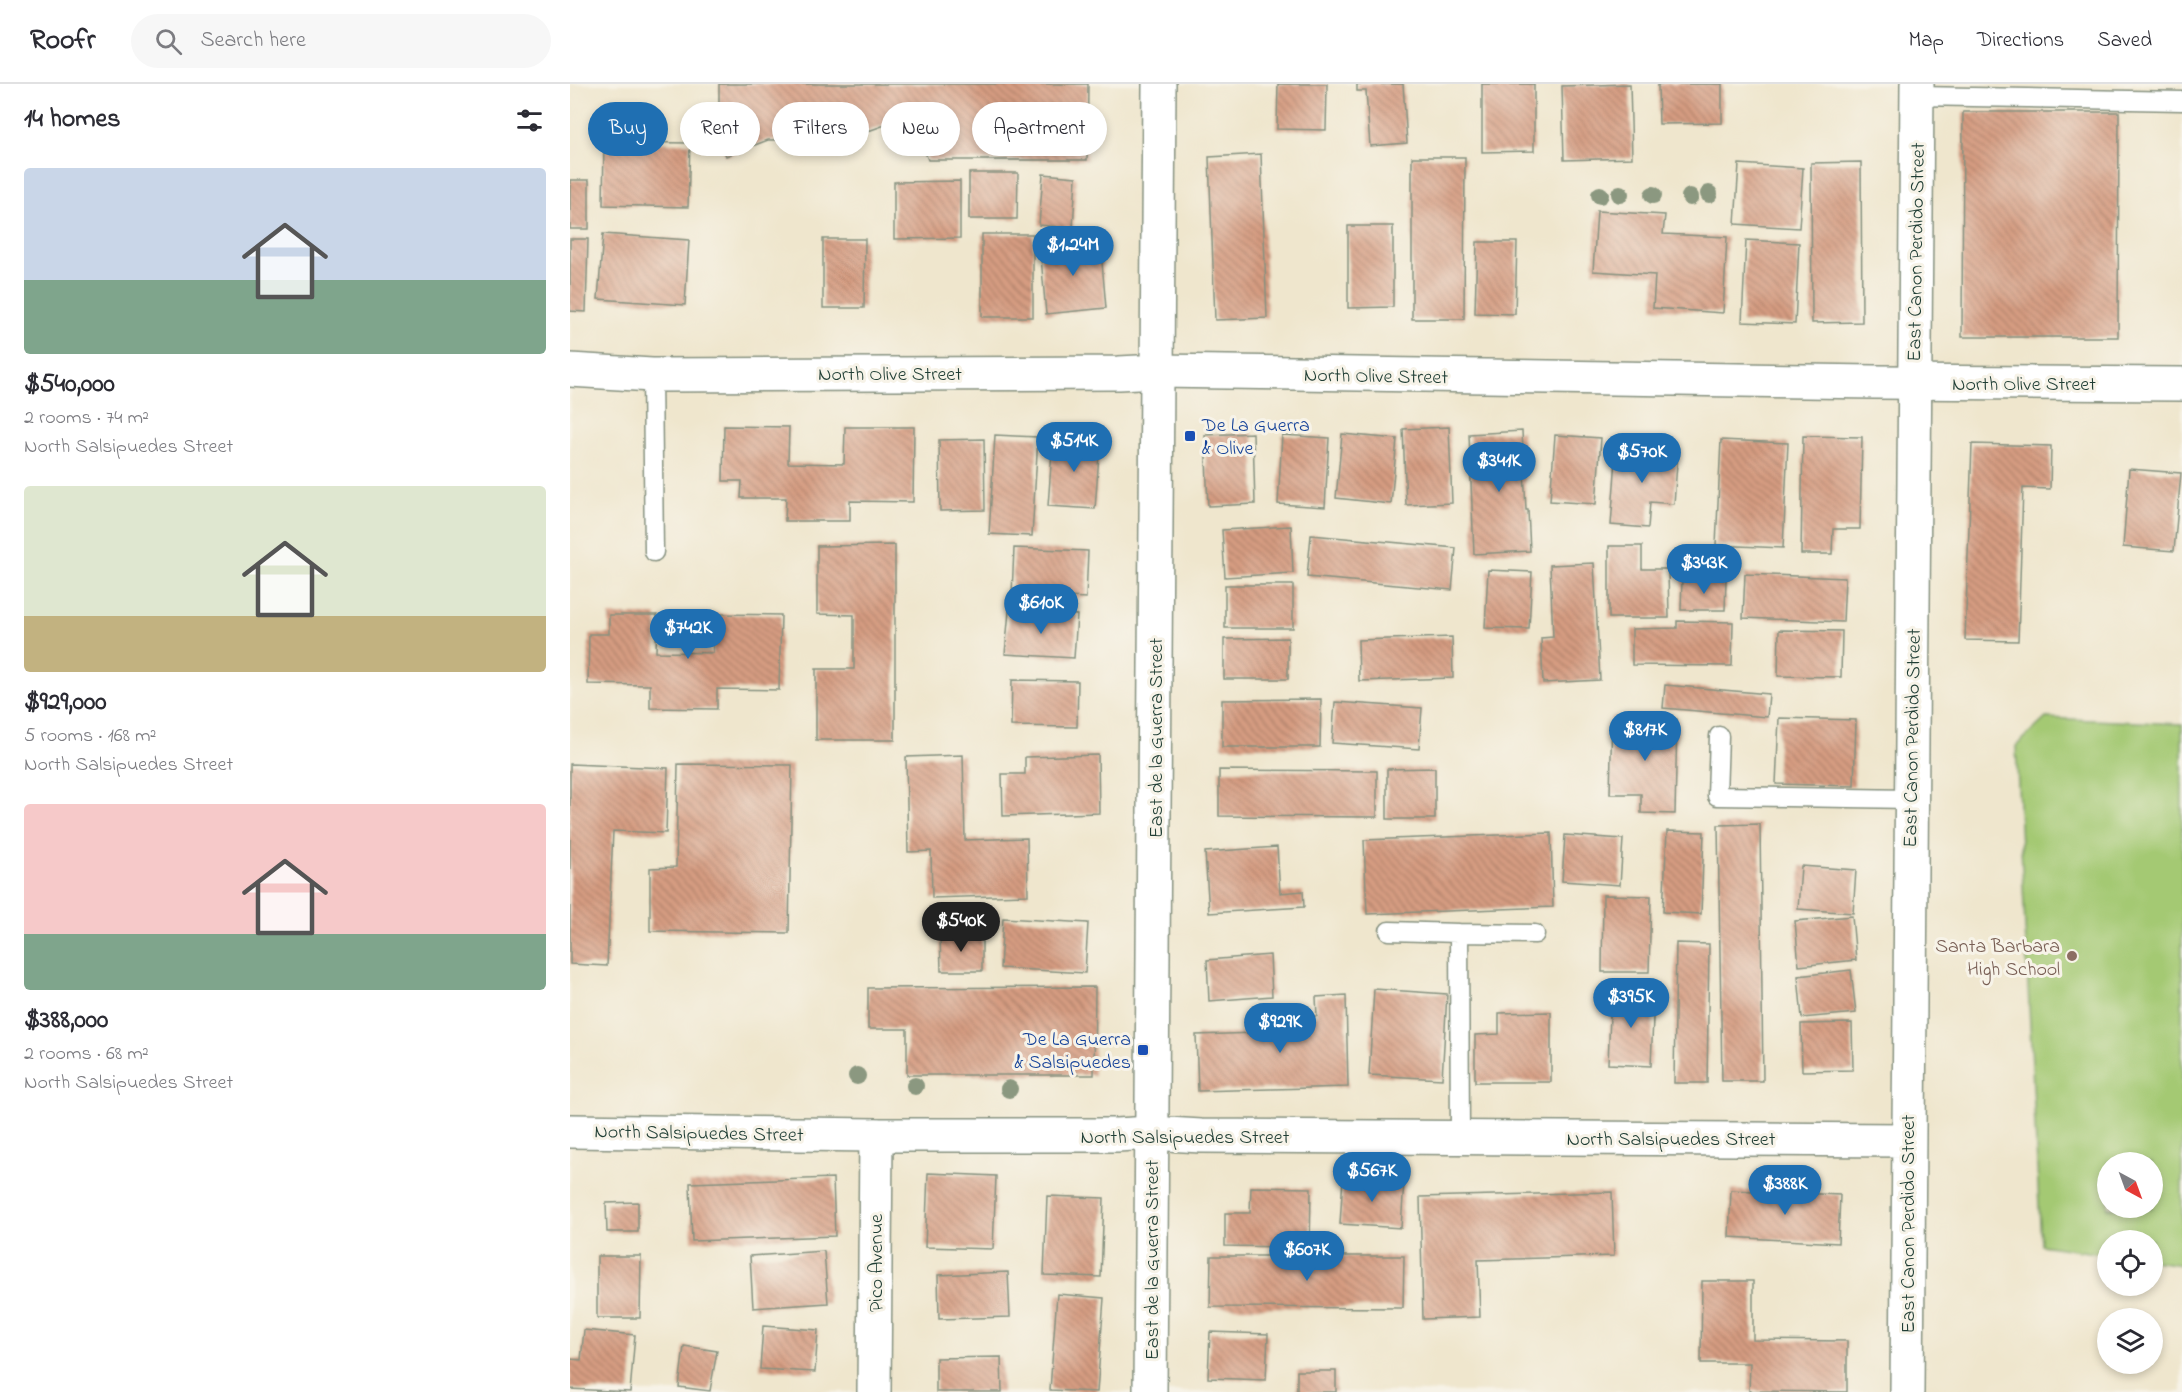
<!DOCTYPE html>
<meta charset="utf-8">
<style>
body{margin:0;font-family:"Indie Flower",sans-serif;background:#f7f7f7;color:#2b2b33;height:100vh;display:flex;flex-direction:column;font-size:22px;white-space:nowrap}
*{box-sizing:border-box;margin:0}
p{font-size:20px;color:#7c7c81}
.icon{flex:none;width:33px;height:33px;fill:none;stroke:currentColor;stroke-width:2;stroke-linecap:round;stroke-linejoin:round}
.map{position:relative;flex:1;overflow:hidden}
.panel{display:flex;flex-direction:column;background:#fff;width:570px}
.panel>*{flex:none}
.hud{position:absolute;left:18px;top:18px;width:570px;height:54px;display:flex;gap:12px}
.needle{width:39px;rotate:139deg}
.controls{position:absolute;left:1527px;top:1068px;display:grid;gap:12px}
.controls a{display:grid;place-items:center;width:66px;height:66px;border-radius:50%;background:#fff;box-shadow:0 3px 9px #0003;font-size:30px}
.price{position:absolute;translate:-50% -51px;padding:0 14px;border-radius:21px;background:#1f6fb2;color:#fff;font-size:20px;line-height:39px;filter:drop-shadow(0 2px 3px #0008)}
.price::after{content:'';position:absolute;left:50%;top:36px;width:18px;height:14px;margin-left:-9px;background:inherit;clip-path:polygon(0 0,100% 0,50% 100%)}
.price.current{background:#222;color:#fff}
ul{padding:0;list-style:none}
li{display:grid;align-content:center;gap:12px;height:318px;padding:0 24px}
li span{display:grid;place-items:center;height:186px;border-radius:6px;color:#555}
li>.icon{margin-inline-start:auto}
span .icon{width:108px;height:108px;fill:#fffc;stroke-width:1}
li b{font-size:26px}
h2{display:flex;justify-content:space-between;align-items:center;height:72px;padding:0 24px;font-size:26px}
.tag{padding:0 21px;border-radius:27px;background:#fff;box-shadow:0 3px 9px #0003;font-size:21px;line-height:54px}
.tag.current{background:#1f6fb2;color:#fff}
header{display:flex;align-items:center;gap:36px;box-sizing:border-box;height:84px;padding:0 30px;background:#fff;border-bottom:2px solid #e1e1e2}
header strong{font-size:28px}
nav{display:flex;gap:33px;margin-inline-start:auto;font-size:21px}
.search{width:420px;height:54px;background:#f7f7f7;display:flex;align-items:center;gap:15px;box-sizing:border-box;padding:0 21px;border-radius:33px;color:#7c7c81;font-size:22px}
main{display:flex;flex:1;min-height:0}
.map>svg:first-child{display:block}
</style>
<header>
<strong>Roofr</strong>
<div class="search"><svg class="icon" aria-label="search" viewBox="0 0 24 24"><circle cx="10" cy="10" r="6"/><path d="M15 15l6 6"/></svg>Search here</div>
<nav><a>Map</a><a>Directions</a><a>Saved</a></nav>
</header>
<main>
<section class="panel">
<h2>14 homes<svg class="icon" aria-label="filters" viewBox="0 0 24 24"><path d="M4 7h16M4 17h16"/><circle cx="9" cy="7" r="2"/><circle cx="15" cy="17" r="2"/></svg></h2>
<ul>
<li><span style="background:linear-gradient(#c9d6e8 60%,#7fa58c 0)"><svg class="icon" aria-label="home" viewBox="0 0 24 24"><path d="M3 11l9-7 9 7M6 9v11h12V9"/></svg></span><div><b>$540,000</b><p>2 rooms · 74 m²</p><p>North Salsipuedes Street</p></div></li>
<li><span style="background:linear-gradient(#dfe7d0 70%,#c2b280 0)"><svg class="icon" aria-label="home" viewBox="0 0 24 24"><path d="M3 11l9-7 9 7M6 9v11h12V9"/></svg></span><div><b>$929,000</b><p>5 rooms · 168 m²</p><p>North Salsipuedes Street</p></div></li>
<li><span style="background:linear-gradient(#f6c9c9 70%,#7fa58c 0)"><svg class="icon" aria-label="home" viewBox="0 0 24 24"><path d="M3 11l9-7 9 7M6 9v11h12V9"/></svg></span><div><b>$388,000</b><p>2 rooms · 68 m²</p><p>North Salsipuedes Street</p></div></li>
</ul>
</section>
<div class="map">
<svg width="1612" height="1308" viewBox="0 0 1612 1308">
<defs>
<pattern id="building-back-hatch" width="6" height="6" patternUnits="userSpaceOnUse" patternTransform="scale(1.5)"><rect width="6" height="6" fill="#d69c81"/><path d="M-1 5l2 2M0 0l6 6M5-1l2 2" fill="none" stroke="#ad806a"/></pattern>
</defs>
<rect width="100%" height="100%" fill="#f7f3e8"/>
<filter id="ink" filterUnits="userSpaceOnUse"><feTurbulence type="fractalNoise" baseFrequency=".0167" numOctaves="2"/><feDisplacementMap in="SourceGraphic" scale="12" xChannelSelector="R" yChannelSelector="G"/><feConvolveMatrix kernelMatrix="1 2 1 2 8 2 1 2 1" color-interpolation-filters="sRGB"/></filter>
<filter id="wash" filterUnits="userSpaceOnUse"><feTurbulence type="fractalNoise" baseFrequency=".008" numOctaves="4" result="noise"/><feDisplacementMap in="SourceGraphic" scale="24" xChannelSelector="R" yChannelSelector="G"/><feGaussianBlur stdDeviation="1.35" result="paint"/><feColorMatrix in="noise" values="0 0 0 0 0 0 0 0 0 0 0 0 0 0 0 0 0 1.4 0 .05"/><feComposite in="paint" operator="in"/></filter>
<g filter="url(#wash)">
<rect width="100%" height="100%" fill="#efe6cd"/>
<path fill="#a4c973" stroke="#628354" stroke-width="1.5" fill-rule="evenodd" d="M1476 634 1612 640V1181L1583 1177 1582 1156H1538L1537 1171 1471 1161 1446 662ZM1538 1078H1582V1124H1538Z"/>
<g id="blocks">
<path fill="url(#building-back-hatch)" d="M149 0H518L517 76H358L345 41H315L276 55 198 56 156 72 149 54Z
M708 0H757L756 46 707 45Z
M787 0H833L837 59 800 62 796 7H787Z
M912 0H964V67L912 68Z
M1060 0 1062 74 994 76 992 2Z
M1088 0H1152V39L1089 40Z
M1393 28H1549L1548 253H1392Z
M34 58 120 59 118 123 33 121Z
M691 70 697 234 645 236 639 73Z
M842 73H895L894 235H842Z
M1291 78 1292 238 1242 239 1241 79Z
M1169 80 1233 84 1229 144 1165 140Z
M399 89H448L447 135H399Z
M473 90 506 93 503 144 469 141Z
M0 96H19V145H0Z
M390 97V154L324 155V98Z
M1027 127 1095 131 1093 150 1157 153 1153 229 1083 224 1085 191 1023 187Z
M778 142H823V223L778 224Z
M33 150 119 156 115 221 28 215Z
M412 150H463V233H412Z
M0 155H18L16 228 0 227Z
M253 155H295L294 224H253Z
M530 156 536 224 476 230 470 162Z
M1176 156 1229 159 1225 240 1172 238Z
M907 158H947L945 230 905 229Z
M154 342 219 343 218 379 274 380 275 343H344L343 418 280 417V437H215L216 414H171L172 397H153Z
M879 343 882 419 836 421 833 345Z
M952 347 956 426H958L960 467 904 470 899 350Z
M683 349 685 420 638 422 635 351Z
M772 350 827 355 821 420 766 414Z
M425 351 468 353 462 452 419 450Z
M712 351 759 354 755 423 708 420Z
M985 351 1031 354 1026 420 980 417Z
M1233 352 1292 353 1290 445H1263L1262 470H1231Z
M483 354 530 357 525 425 478 422Z
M414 355 415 426 370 427 369 356Z
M1151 356 1218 359 1213 464 1146 461Z
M1402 360 1481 362 1480 405 1453 404 1448 557 1395 556Z
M1047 362 1108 366 1104 420 1080 418 1078 444 1041 441Z
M1559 385 1611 389 1604 467 1553 463Z
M721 442 723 489 655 493 652 446Z
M741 451 886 464 882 506 737 493Z
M325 461V656H246V585H284V531L247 530V462Z
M1039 462H1072V485H1098L1099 534H1039Z
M444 464 518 467 516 514 442 510Z
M1024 479 1030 596 973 599 971 554 983 553 980 481Z
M918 486 962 488 959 545 915 544Z
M1175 490 1275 494 1273 538 1173 534Z
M1112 495H1156L1155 526H1111Z
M655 501H723V544H655Z
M439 527 507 531 504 574 435 570Z
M143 530 211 531 209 606 147 605V625L80 624V601L18 600 19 550H39V531H87L86 568 143 569Z
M1107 537 1163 538 1162 582 1062 581V545L1107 544Z
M1209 546 1272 547 1271 593 1208 592Z
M882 553 883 594 789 597 788 556Z
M718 554V595H654V555Z
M442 596 508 597 507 643 441 642Z
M1095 601 1199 610 1197 633 1093 624Z
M751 615 750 663H652V616Z
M765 618 852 624 849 665 762 659Z
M1042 633 1107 635 1105 730 1071 729V710H1040Z
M1209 634 1286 636 1284 702 1206 700Z
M393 671 395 756 457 754 458 811 362 814 361 767 338 768 336 673Z
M528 671 529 729 433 732 432 690H455V673Z
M0 680 98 684 96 749 43 747 37 882 0 880Z
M108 680 222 681 219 849 80 847V784L106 783Z
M865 684V735H817V685Z
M649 686 807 687V733L649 732Z
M1190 740 1193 997H1152L1148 741Z
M1097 747 1134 748 1131 830 1093 828Z
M981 749 983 823 797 830 794 756Z
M995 751 1053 755 1050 801 992 797Z
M707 763 710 809 733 807 734 823 639 829 635 768Z
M1231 782 1286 786 1283 829 1228 825Z
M1033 811 1081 812 1079 888H1032Z
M1282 832 1286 876 1229 882 1225 837Z
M433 834 518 839 515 889 430 884Z
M412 850V887H371L370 851Z
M1106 859 1139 860 1137 999H1104Z
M700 871 702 912 639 917 637 876Z
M1281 886 1286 929 1232 934 1228 892Z
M525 903 524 991H337V945H298V904Z
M804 905 877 910 872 995 799 991Z
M1041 908 1084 910 1081 982 1038 980Z
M776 911 778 1003 628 1007 626 951 713 948V933L747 932 746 913Z
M981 928V998H905V951L929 950V929Z
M1282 939 1283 986 1232 987 1231 940Z
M358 1089 426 1092 423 1165 355 1163Z
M263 1094 265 1152 122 1157 120 1099Z
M773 1094 834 1097 831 1144 770 1140Z
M681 1103 741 1104 740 1163 655 1162V1129H680Z
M1161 1106 1270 1111 1268 1159 1159 1153Z
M1042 1108 1044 1172 908 1176 910 1233 853 1235 850 1113Z
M477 1112 534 1114 531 1193 474 1191Z
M68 1118V1148H37L36 1119Z
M254 1167 258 1219 183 1224 180 1172Z
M27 1172H71L70 1234H27Z
M641 1172H834L833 1224 640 1223Z
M438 1188 440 1233 369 1235 368 1191Z
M1132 1197H1183V1256L1277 1257V1308L1179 1307 1180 1279H1131Z
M487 1210 534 1214 527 1308 480 1306Z
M193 1242 248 1246 245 1288 190 1285Z
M14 1246 65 1251 60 1308 0 1305V1275L11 1276Z
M640 1248 698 1250 696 1296 638 1294Z
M114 1262 147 1267 140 1307 109 1303Z
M431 1273 432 1308H366V1274Z
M727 1287H766V1308H727Z"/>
</g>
</g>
<g filter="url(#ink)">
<use href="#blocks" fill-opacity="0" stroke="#879280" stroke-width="1.5"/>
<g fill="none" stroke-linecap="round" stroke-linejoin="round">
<defs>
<path id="lane" d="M1347 12 1612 17
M82 291 84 468
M1149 652 1147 712 1340 715
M819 847 889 849 890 1053
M889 849 965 850"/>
<path id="street" d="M0 286 82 291 549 289 588 287 1304 298 1612 300
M304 1308 306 1051
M580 1308 589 0"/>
<path id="secondary" d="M0 1047 306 1051H547L581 1049 631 1052 1338 1056
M1337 1308 1347 0"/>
</defs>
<use href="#lane" stroke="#879280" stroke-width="21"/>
<use href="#street" stroke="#879280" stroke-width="36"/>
<use href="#secondary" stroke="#879280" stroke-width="36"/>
<use href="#lane" stroke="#fff" stroke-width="18"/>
<use href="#street" stroke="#fff" stroke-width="33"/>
<use href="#secondary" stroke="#fff" stroke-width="33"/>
</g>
<g fill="#8b9880">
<circle cx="1050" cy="110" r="9"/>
<circle cx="1139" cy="110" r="9"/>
<circle cx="1030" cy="111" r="9"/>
<circle cx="1083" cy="111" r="9"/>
<circle cx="1120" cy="113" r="9"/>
<circle cx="287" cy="992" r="9"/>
<circle cx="345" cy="1002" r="9"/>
<circle cx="439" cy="1005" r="9"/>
</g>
</g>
<g fill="#1a4fb4" stroke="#f7f3e8" stroke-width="2">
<rect x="614" y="346" width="12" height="12" rx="3"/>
<rect x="567" y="960" width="12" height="12" rx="3"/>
</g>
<circle fill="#8d6e63" stroke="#f7f3e8" stroke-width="2" cx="1502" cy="872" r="6"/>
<g text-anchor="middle" stroke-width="6" stroke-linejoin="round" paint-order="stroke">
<g font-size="20" fill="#1f3d34" stroke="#f7f3e8">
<text transform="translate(1345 168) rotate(-89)" y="7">East Canon Perdido Street</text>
<text x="320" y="296">North Olive Street</text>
<text transform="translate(806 291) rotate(1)" y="7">North Olive Street</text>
<text x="1454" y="306">North Olive Street</text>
<text transform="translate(585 654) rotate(-90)" y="7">East de la Guerra Street</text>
<text transform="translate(1341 654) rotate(-89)" y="7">East Canon Perdido Street</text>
<text transform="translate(129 1048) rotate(1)" y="7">North Salsipuedes Street</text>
<text x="615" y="1059">North Salsipuedes Street</text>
<text x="1101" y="1061">North Salsipuedes Street</text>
<text transform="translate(1337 1140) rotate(-90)" y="7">East Canon Perdido Street</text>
<text transform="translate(581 1176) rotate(-90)" y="7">East de la Guerra Street</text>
<text transform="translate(305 1179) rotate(-90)" y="7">Pico Avenue</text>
</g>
<g font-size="20" fill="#164399" stroke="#f7f3e8" text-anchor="start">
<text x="632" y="347">De La Guerra<tspan x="632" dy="23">&amp; Olive</tspan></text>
<text x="561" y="961" text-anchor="end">De La Guerra<tspan x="561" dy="23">&amp; Salsipuedes</tspan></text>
</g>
<g font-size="20" fill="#785e54" stroke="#f7f3e8" text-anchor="end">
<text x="1490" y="868">Santa Barbara<tspan x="1490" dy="23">High School</tspan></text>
</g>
</g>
</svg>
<div class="controls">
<a><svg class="needle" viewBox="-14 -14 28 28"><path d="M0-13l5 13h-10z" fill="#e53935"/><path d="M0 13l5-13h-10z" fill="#7c7c81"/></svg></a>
<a><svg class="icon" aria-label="locate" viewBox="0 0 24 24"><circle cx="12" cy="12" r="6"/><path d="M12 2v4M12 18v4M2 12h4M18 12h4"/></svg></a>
<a><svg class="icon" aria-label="layers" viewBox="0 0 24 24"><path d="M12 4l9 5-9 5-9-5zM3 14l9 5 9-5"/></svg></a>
</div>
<b class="price" style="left:503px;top:193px">$1.24M</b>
<b class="price" style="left:504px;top:389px">$514K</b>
<b class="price" style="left:1072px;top:400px">$570K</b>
<b class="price" style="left:929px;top:409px">$341K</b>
<b class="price" style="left:1134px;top:511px">$343K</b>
<b class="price" style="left:471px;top:551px">$610K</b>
<b class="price" style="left:118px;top:576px">$742K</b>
<b class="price" style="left:1075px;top:678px">$817K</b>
<b class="price current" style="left:391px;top:869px">$540K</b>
<b class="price" style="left:1061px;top:945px">$395K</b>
<b class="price" style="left:710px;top:970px">$929K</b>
<b class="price" style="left:802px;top:1119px">$567K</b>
<b class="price" style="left:1215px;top:1132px">$388K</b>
<b class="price" style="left:737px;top:1198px">$607K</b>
<div class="hud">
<a class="tag current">Buy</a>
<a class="tag">Rent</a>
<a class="tag">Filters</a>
<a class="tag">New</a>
<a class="tag">Apartment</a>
</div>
</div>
</main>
